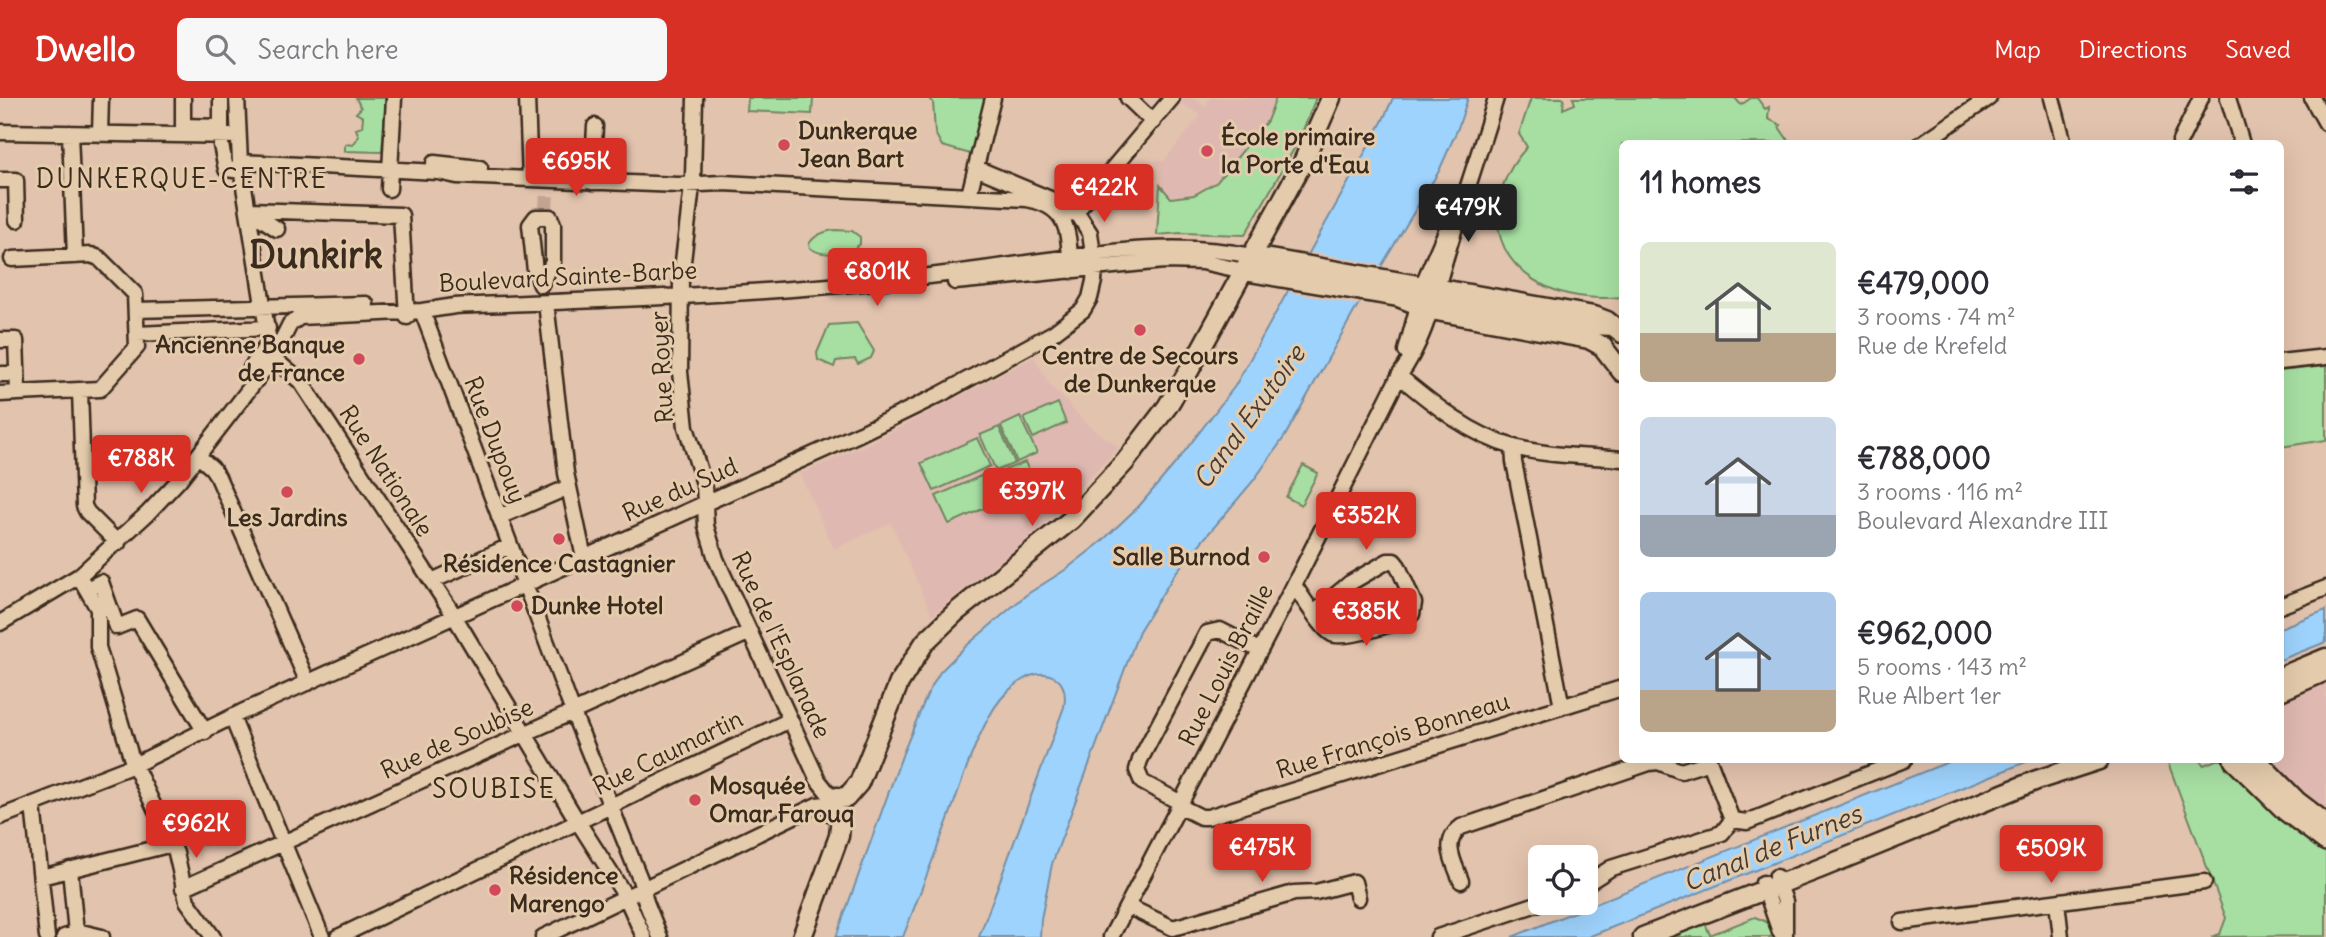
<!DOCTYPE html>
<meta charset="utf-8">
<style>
body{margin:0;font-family:Delius,sans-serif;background:#f7f7f7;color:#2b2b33;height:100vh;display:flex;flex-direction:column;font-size:26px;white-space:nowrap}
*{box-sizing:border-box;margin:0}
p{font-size:23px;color:#7c7c81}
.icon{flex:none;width:38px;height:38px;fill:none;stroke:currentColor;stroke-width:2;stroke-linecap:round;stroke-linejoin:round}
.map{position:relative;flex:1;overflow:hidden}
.details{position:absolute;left:1619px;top:42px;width:665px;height:623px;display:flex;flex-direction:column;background:#fff;border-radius:10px;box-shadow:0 7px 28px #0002}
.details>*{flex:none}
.controls{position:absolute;left:1528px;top:747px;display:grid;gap:14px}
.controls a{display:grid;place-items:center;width:70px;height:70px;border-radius:10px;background:#fff;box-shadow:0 7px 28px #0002;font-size:35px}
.price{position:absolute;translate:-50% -60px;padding:0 16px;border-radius:7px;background:#d93025;color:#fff;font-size:23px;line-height:46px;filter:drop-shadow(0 2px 4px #0008)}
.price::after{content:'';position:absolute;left:50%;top:42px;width:21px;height:16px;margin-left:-10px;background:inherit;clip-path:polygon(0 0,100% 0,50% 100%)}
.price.active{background:#222;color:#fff}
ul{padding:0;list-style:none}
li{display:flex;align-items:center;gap:21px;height:175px;padding:0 21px}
li span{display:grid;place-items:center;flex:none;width:196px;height:140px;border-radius:10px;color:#555}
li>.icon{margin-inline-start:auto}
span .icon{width:84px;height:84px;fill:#fffc;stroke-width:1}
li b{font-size:30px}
h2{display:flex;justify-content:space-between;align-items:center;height:84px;padding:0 21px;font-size:30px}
header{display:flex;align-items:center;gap:42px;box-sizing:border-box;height:98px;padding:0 35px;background:#d93025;color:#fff}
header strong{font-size:33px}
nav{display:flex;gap:38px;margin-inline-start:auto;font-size:24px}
.search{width:490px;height:63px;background:#f7f7f7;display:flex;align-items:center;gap:18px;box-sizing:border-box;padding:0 24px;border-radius:10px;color:#7c7c81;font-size:26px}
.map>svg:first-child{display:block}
</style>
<header>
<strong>Dwello</strong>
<div class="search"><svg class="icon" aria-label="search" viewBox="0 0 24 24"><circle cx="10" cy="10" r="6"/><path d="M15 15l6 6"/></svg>Search here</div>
<nav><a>Map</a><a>Directions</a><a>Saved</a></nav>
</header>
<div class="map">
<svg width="2326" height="839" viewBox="0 0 2326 839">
<rect width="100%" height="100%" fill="#e2c3ae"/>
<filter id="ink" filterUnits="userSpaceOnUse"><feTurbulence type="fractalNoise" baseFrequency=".0143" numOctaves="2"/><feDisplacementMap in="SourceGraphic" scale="14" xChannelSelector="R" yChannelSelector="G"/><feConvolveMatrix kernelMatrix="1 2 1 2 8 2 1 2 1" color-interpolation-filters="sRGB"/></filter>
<g filter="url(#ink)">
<path fill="#dfb9b1" d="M1185 0H1193L1205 9 1210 0H1276L1267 23 1217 84 1194 97 1171 100 1160 87V69L1155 64 1157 61 1163 64 1201 17 1181 5Z
M1034 259 1051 288 1088 327 1119 349 1043 428 932 517 891 425 834 451 800 376 874 343Z
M2326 581V720L2264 662H2280V600Z"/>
<path fill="#a7dfa3" stroke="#718460" stroke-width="2" d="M356 0H386L382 54 345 53V46L353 47 359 38 356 31 362 29 363 19 356 15 361 10Z
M748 0H813L812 16 747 13Z
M928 0H985L974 57 942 48 935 35 933 4Z
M1276 0H1316L1299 42 1245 137 1181 135 1157 137 1160 87 1171 100 1194 97 1217 84 1267 23Z
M1531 0H1564L1563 11 1575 6 1573 0H1735L1741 7 1751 0H1757L1765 11 1769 9 1768 21 1781 27 1779 29 1790 45 1622 46V199C1601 201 1578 200 1557 193 1488 169 1480 100 1527 49L1519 36Z
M836 132 852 133 860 139V146C850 157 822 159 810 150L809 146C815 136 825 133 836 132Z
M857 225 874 253 871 260 858 266 855 261 836 263 834 269 818 262 817 255 829 227Z
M2326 268V342L2280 349V273Z
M1058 305 1066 325 1033 340 1024 320Z
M1020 319 1037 355 1017 364 1001 328Z
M999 329 1015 365 996 373 980 337Z
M977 340 990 368 934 393 921 365Z
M1025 364 1041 400 1021 409 1005 372Z
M1303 367 1318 375 1301 407 1286 399Z
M992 373 1005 401 949 426 936 398Z
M2167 662H2199L2204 667 2216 662H2225L2247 686 2326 750V838L2211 839 2220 836 2226 820Z
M1755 819 1769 825 1772 839H1673L1705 825 1710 837Z"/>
<path fill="#9ed3fd" stroke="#768fa4" stroke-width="2" d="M1393 0H1468L1458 30 1439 73 1359 205 1285 338 1254 382 1176 474 1139 533 1052 766 1041 821 1040 839H979L1064 609C1066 598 1066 587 1056 580 1030 564 1000 598 989 619 972 650 961 686 949 719 934 759 918 799 903 839H836L903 655 927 597 940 574 965 549 1026 497 1065 472 1101 444 1140 407 1174 367 1235 288 1382 24Z
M2326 512V544L2280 562V530Z
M1953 662H2031L1588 839H1512Z"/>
<path fill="#e2c3ae" d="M1311 154 1382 167 1358 207 1288 194Z"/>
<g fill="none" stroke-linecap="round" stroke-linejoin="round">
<path stroke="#c1a491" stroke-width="14" stroke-dasharray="14 7" stroke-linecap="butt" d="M546 112 547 92"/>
<defs>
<path id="minor" d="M183 0V28L221 29V0
M237 0 240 64 269 244 274 247
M527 0 530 81
M695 0 693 80 681 180 680 274 686 329 704 386 706 428 716 461 818 682 833 701
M1128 0 1153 24
M2052 0 2064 46
M2228 0 2242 46
M2312 0 2326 25
M221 30V47L226 71 242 73
M0 34 238 38
M70 35 75 158
M100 36 101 0
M2180 43 2201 0
M1921 46 1989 0
M240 64 438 74 457 78 678 87 723 85 1027 101C1071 109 1068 136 1071 173
M434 65 480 70
M0 82H16L17 122
M592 84 595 28
M389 91 394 0
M969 97 993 0
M249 112 401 117 407 219
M250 113 277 131
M1069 116 1076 114 1172 0
M536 119H550L553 126V164L541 187 535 173 530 127Z
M955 184 1164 163 1202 164 1244 173
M1427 201 1587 229 1617 230
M546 205 566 375 584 460
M136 212 366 206
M422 213 576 622 640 781 646 804 660 839
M137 236 268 230
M0 242H16L18 295 100 291 137 249 135 196 99 160 91 157 12 161
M1406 253 1425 181 1446 133
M273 260 301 284 450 511 573 716 626 799 644 839
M2280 264 2326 259
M255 274 251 270 269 244
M0 276H17
M1399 278C1433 306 1470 337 1514 349 1546 358 1588 358 1622 361
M80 293 84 408 87 414 118 445
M0 296 18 295
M1513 349 1514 364 1562 609
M198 358 212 370 218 379 308 585
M499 419 569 389
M79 478 98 511V549L132 662 176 755 187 803 213 839
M432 483 510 448
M1294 487C1301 497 1322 531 1332 536 1344 542 1401 525 1412 516L1414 505 1398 468 1394 463H1388L1350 485 1314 515
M87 491 101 484 117 529 137 521 205 634
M2280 508 2326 490
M0 525 79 478 147 416 179 382 227 320 273 260 290 226 300 219 422 213 455 208C601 202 748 197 894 182 943 177 992 170 1041 163 1111 153 1182 143 1252 158
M232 619 322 839
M1709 662 1732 722
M1181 705 1142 684 1137 672 1140 662 1207 535 1220 532 1259 552
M33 707 47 839
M1179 708 1201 719H1208L1622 590
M0 719 134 667 242 614 861 335 941 296 1053 235 1083 212 1090 200 1094 183 1095 170 1090 135 1079 118 1067 108 976 70
M1732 722 1747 724 1904 662
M70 771 76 835
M41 779 172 746
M1776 779 1785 803V839
M1461 783C1454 764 1441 744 1461 729L1649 665 1658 664 1681 673 1710 664
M1763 785 1780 834
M1586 786 1611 770 1722 735 1732 722
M183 790 750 534
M2057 804 2061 839
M1127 808 1173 830 1294 795 1316 794 1354 784 1358 800
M1902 824 2204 784
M64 839 81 834 102 839
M338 839 790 622
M543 839 817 707 831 705
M1111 839 1294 487 1399 278C1427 240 1435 193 1449 149 1464 99 1481 50 1496 0
M1438 839 1540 805"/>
<path id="major" d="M1252 158 1594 218 1607 223 1622 235
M1244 173 1398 199 1431 212 1589 241 1602 248 1622 274
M2280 579 2326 560
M2280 593 2326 573
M846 700 859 685 899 585 925 544 955 515 1072 421 1125 364 1167 309 1190 271 1303 64 1331 0
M841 718 832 714 830 706 837 699 846 700
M802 839 839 738 841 718
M1643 839 1821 770 2037 682 2099 662"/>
<path id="highway" d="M2234 662 2286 713 2326 743
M2256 662 2296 703 2326 726"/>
</defs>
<use href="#minor" stroke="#3b2a1e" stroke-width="19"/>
<use href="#major" stroke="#3b2a1e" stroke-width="23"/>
<use href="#highway" stroke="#3b2a1e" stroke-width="24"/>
<use href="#minor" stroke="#e4cbac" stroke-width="14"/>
<use href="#major" stroke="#e4cbac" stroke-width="18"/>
<use href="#highway" stroke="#e4cbac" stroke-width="19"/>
</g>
</g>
<g fill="#d1495b" stroke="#e4cbac" stroke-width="2.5">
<circle cx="784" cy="47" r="7"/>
<circle cx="1207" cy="53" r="7"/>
<circle cx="1140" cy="232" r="7"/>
<circle cx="359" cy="261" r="7"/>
<circle cx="287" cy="394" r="7"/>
<circle cx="559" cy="441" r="7"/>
<circle cx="1264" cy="459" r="7"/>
<circle cx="517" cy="508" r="7"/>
<circle cx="695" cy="702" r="7"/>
<circle cx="495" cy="792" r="7"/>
</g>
<g text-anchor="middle" stroke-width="6" stroke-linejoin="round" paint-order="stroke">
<g font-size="24" font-weight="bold" fill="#3b2a1e" stroke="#e4cbac" text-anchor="start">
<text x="798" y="41">Dunkerque<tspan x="798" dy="28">Jean Bart</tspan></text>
<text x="1221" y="47">École primaire<tspan x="1221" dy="28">la Porte d'Eau</tspan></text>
<text x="345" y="255" text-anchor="end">Ancienne Banque<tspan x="345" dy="28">de France</tspan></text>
<text x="1140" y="266" text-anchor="middle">Centre de Secours<tspan x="1140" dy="28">de Dunkerque</tspan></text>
<text x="287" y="428" text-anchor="middle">Les Jardins</text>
<text x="1250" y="467" text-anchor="end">Salle Burnod</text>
<text x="559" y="474" text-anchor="middle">Résidence Castagnier</text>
<text x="531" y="516">Dunke Hotel</text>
<text x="709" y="696">Mosquée<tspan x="709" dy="28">Omar Farouq</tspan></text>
<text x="509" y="786">Résidence<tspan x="509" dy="28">Marengo</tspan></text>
</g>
<g font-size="24" fill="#3b2a1e" stroke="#e4cbac">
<text transform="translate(568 179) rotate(-3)" y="8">Boulevard Sainte-Barbe</text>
<text transform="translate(662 269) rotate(-93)" y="8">Rue Royer</text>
<text transform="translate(495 342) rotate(69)" y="8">Rue Dupouy</text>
<text transform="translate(386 373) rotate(57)" y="8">Rue Nationale</text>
<text transform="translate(680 392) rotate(-24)" y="8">Rue du Sud</text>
<text transform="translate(781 547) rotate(65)" y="8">Rue de l'Esplanade</text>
<text transform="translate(1226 567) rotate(-63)" y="8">Rue Louis Braille</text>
<text transform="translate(1393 638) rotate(-17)" y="8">Rue François Bonneau</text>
<text transform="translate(457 641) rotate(-24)" y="8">Rue de Soubise</text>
<text transform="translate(668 655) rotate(-26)" y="8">Rue Caumartin</text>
</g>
<g font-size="26" letter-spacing="2" fill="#3b2a1e" stroke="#e4cbac">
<text x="182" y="90">DUNKERQUE-CENTRE</text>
<text x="494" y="700">SOUBISE</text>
</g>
<g font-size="26" font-style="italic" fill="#453b34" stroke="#e4cbac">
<text transform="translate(1249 319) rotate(-54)" y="9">Canal Exutoire</text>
<text transform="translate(1772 750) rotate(-22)" y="9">Canal de Furnes</text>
</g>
<g font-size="38" font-weight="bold" fill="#3b2a1e" stroke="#e4cbac">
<text x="316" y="170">Dunkirk</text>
</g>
</g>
</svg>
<div class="controls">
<a><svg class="icon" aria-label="locate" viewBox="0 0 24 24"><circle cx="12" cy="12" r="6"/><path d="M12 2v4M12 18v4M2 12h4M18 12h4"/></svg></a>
</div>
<b class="price" style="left:576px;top:100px">€695K</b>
<b class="price" style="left:1104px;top:126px">€422K</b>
<b class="price active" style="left:1468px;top:146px">€479K</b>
<b class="price" style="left:877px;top:210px">€801K</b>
<b class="price" style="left:141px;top:397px">€788K</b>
<b class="price" style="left:1032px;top:430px">€397K</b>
<b class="price" style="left:1366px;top:454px">€352K</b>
<b class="price" style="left:1366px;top:550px">€385K</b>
<b class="price" style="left:196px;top:762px">€962K</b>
<b class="price" style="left:1262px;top:786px">€475K</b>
<b class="price" style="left:2051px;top:787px">€509K</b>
<section class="details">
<h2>11 homes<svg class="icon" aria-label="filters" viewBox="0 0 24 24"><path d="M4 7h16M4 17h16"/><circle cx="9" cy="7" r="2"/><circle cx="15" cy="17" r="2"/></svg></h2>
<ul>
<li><span style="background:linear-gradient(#dfe7d0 65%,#b9a48a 0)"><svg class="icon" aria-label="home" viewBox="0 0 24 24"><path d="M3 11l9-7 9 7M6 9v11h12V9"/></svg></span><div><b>€479,000</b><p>3 rooms · 74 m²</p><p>Rue de Krefeld</p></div></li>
<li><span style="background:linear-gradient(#c9d6e8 70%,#9aa5b1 0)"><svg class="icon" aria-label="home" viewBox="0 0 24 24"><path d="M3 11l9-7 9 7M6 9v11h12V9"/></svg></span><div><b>€788,000</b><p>3 rooms · 116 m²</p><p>Boulevard Alexandre III</p></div></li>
<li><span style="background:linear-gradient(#a9c7e8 70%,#b9a48a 0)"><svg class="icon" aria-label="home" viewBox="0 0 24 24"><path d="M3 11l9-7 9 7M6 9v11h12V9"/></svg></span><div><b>€962,000</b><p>5 rooms · 143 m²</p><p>Rue Albert 1er</p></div></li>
</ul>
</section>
</div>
